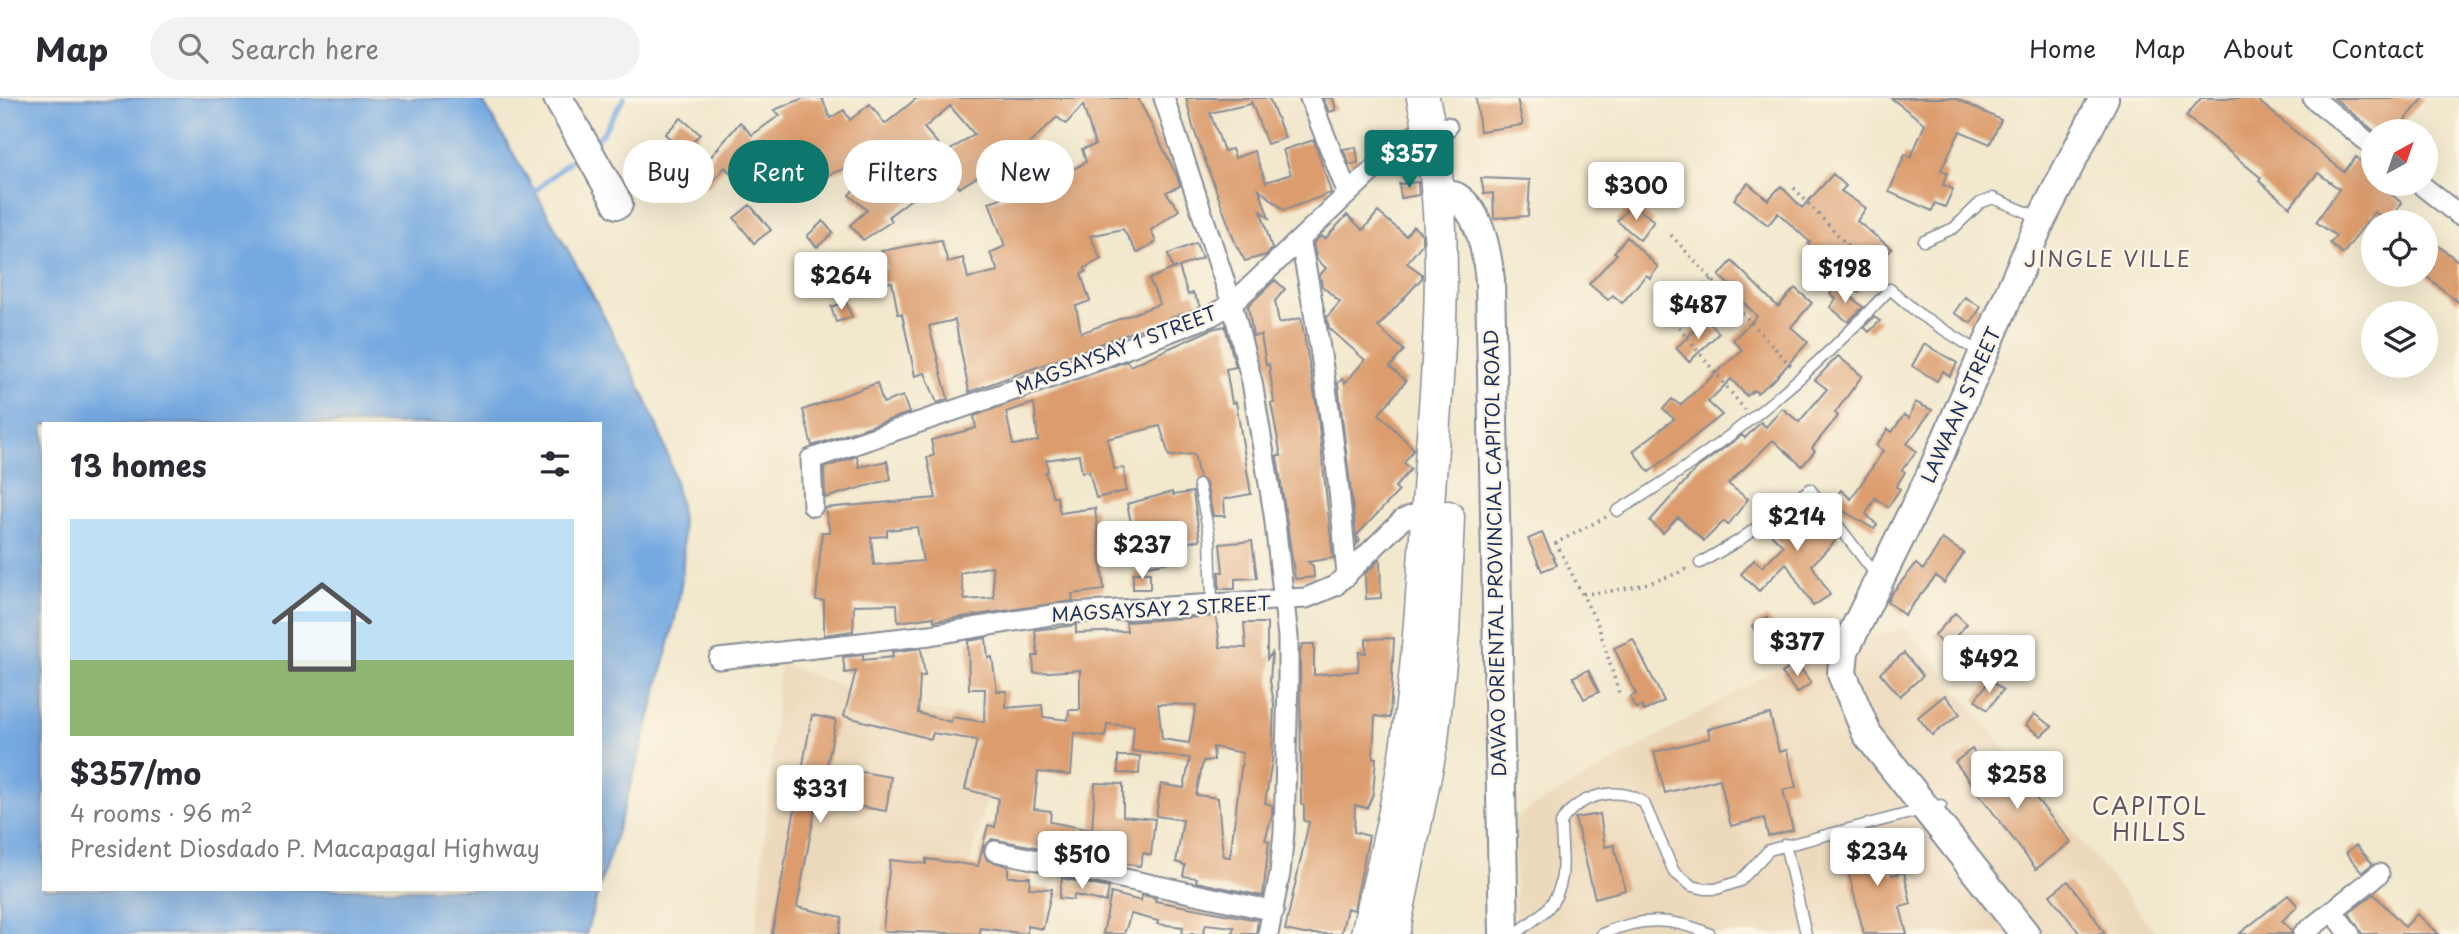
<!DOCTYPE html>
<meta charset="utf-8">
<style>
body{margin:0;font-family:"Playpen Sans",sans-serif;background:#f2f2f3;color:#2b2b33;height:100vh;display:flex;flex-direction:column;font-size:26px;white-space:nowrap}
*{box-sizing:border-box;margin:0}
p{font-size:23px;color:#7c7c81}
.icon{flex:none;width:38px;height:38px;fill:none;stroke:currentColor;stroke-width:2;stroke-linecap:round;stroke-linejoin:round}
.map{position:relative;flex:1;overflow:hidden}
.side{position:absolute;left:42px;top:324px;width:560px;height:469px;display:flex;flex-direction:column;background:#fff;border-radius:0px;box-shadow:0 7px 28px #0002}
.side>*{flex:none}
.top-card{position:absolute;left:623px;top:42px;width:665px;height:63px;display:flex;gap:14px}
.needle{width:46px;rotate:40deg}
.buttons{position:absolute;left:2361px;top:21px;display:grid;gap:14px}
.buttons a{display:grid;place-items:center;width:77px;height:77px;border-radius:50%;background:#fff;box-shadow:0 7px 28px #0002;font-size:35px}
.price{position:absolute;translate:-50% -60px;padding:0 16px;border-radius:7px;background:#fff;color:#222;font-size:23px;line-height:46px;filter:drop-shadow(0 2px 4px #0008)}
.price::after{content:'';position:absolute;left:50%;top:42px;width:21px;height:16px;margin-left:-10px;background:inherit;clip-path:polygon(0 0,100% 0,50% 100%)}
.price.on{background:#0f766e;color:#fff}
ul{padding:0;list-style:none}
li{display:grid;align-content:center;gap:14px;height:371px;padding:0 28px}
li+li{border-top:2px solid #e1e1e2}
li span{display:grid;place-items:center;height:217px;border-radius:0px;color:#555}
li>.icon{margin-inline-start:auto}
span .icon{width:126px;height:126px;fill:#fffc;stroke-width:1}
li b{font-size:30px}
h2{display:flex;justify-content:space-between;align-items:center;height:84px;padding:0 28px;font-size:30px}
.tag{padding:0 24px;border-radius:32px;background:#fff;box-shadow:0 7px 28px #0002;font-size:24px;line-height:63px}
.tag.on{background:#0f766e;color:#fff}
header{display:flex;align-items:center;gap:42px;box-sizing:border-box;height:98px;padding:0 35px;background:#fff;border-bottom:2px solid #e1e1e2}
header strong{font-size:33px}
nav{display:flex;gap:38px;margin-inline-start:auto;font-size:24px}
.search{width:490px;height:63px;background:#f2f2f3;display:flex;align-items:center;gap:18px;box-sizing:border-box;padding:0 24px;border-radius:38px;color:#7c7c81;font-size:26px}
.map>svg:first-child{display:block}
</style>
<header>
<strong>Map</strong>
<div class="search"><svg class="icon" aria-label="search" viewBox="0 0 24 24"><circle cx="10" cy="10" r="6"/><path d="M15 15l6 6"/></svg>Search here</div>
<nav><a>Home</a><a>Map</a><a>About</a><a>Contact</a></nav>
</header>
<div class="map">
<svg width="2459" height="836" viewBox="0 0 2459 836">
<rect width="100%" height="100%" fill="#fcf5e5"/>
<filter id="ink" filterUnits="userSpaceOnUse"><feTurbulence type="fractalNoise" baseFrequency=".0143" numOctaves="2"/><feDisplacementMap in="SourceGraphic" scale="14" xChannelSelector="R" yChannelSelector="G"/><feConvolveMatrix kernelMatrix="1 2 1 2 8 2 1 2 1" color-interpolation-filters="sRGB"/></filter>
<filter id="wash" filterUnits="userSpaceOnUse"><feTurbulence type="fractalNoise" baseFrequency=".00686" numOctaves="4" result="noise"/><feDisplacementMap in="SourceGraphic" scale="28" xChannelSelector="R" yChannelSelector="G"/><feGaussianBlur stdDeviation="1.57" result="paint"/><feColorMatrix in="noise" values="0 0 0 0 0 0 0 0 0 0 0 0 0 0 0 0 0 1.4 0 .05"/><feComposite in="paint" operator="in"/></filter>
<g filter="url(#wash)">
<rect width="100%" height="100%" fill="#f2e8cd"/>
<path fill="#ecd8ba" d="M1907 531 2157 836H1516L1514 720 1819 547Z
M780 565 892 607 1007 622 952 836H756Z"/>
<path fill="#74a9e1" stroke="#486ca0" stroke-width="2" d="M0 0H481C519 65 557 131 593 198 636 280 689 369 683 466 681 504 670 542 660 580 643 650 621 719 600 788V326H44V791H599L586 836H0Z"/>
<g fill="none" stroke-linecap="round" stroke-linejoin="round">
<path stroke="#74a9e1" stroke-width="5" d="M594 43 602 36 624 0
M535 93 578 56"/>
</g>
<g id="blocks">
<path fill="#dc9c6d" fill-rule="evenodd" d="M804 0H822L830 20 844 12 850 22 870 6 885 26 917 0H1138L1176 76 1180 88 1166 94 1179 112 1151 132 1156 144 1137 155 1123 131 1090 138 1101 161 1085 170 1086 174 1081 176 1090 203 1076 208 1081 235 1160 206 1149 181 1177 169 1173 171 1168 156 1196 145 1202 160 1179 169 1188 197 1193 195 1201 209 969 294 955 222 929 228 948 301 937 305 925 275 915 278 902 216H898L892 184 868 186 866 172 887 170 881 153 941 142 948 164 963 160 968 180 998 173 990 155 1005 148 989 104 1011 97 1009 93 1013 92 1007 73 1050 60 1057 80 1086 64 1082 51 1095 47 1083 7 1066 26 1057 19 1005 69 1003 63 959 90 948 66 940 69 943 83 920 98 918 96 889 118 892 123 863 142 850 127 867 112 849 97 888 53 806 86 783 65 779 67 771 54 738 84 725 69 707 90 694 79 740 24 752 37 780 17 774 12ZM950 8 974 36 946 55 924 30Z
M1186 0H1269L1285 40 1267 46 1251 3V6L1210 15 1224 53 1232 51 1235 60 1254 53 1266 84 1291 76 1283 52 1314 42 1331 95 1284 112 1259 91 1269 120 1261 113 1272 151 1266 157 1245 163 1236 147 1193 29Z
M1323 0H1333L1336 12 1329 14Z
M1476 0H1517L1523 27 1480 33Z
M1891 0H1955L2001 22 1990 46 1960 33 1941 72 1947 75 1943 87 1953 91 1945 109 1935 105 1932 113 1889 94 1905 56 1911 59 1925 26Z
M2201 0H2255L2344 74 2356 59 2370 71 2367 76 2373 81V86H2378L2402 105 2389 123 2374 114 2343 156 2330 145 2336 138 2316 124 2339 91 2318 75 2290 109 2259 83 2261 80 2186 18Z
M2334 0H2424L2395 33H2374Z
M681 20 700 36 683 54 665 36Z
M1356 49 1358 65 1350 67 1343 51Z
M1833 76 1846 88 1841 93 1866 110 1857 123 1892 151 1867 177 1871 182 1858 195 1822 166 1825 162 1808 146 1810 144 1778 115 1768 127 1734 101 1748 85 1768 102 1781 88 1802 110Z
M1481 80 1530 82 1528 118 1494 120 1493 95 1484 96Z
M1418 84 1419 97 1401 100 1399 86Z
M1632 106 1654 123 1640 142 1617 123Z
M750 107 771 132 754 145 734 120Z
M1378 114 1406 138 1413 128 1422 136V146L1407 165 1422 176V180L1378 229 1404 252 1390 269 1406 283 1379 316 1414 351 1404 365 1411 371 1395 389 1399 393 1356 438 1360 442 1357 446 1338 285 1342 281 1345 285 1365 262 1329 230 1327 219 1340 204 1322 188 1320 177 1326 170 1317 162 1313 145 1322 138 1325 141 1347 117 1363 132Z
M823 123 833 135 817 149 807 138Z
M2426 138 2459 164V205L2426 178Z
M1627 139 1658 169 1650 180 1646 177 1622 205 1613 197 1608 202 1589 186 1617 156 1614 154Z
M1732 163 1778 209 1795 190 1812 205 1791 229 1808 244 1774 282 1757 295 1754 292 1747 298 1731 281 1708 304 1722 317 1649 374 1633 353 1674 321 1663 311 1672 301 1680 307 1742 252 1733 242 1757 218 1740 201 1743 199 1719 178Z
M1275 182 1285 191 1275 203 1279 225 1301 220 1317 310 1333 460 1308 464 1313 468 1314 479 1295 481 1277 358H1281L1271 305H1274L1269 266 1266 267 1261 237 1253 238 1248 208Z
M1838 188 1863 209 1848 224 1830 209 1836 201 1830 196Z
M1965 199 1981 209 1971 225 1954 215Z
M846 204 852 219 836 224 831 209Z
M1874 219 1880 223 1869 234 1864 229Z
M1706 221 1719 235 1689 264 1676 250Z
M1225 228 1236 269 1226 271 1232 305 1236 304 1251 396 1224 401 1225 418H1213L1206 385 1199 380 1194 356 1169 358 1160 328 1107 341 1114 371 1124 370 1126 393 1096 400 1089 373 1082 374 1079 357 1046 362 1048 373 1045 374 1053 399H1057L1060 415 1095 410 1104 492 1072 496 1073 503 934 523V519L898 524 897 506 854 507 853 533 824 537V503L816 502 822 434H830L825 410 936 400 927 360 934 357 931 342 976 330 974 318 1127 263 1130 268 1212 231ZM1034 305 1038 343 1013 347 1006 314ZM917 429 923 463 874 467 871 439 887 438V432ZM992 468 994 500 965 502 960 475Z
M1924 246 1957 265 1950 278 1943 273 1937 283 1912 268Z
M1838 258 1862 278 1835 315 1838 318 1812 350 1815 353 1802 368 1773 342 1728 386 1748 401 1728 427 1724 423 1704 443 1678 419 1663 435 1650 423 1697 370 1742 337 1745 340 1761 324 1766 329 1782 310 1799 324 1827 291 1815 282Z
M877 285 883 305 903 298 909 315 812 348 803 312Z
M1915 304 1932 312 1907 346 1916 353 1902 372 1905 374 1896 389 1900 391 1888 409 1875 400 1866 416 1877 427 1874 431 1830 405 1841 392 1851 401 1883 353 1876 348 1888 331 1892 334 1904 317 1909 320Z
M857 358 859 369 887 363 891 381 825 400 824 370Z
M1172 394 1173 397 1193 394 1200 442 1177 446 1180 462 1142 469 1139 443H1135L1127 406Z
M1805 404 1838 440 1812 467 1830 497 1813 508 1786 465 1759 493 1741 476 1754 462 1762 469 1783 448 1771 436Z
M1542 435 1557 467 1542 473 1528 441Z
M1942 441 1964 455 1944 485 1936 478 1904 517 1887 503 1891 496 1916 466 1923 472Z
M1252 443 1257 480 1235 481V491H1219V474H1223L1220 446Z
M1380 461 1381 500 1366 501 1365 476Z
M1133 475H1150V491H1133Z
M1955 515 1967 526 1946 549 1934 538Z
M1216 518 1220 549 1246 550 1244 525H1267V561L1272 555 1270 583 1274 605 1272 663 1265 705 1272 707V717L1265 742 1269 743 1263 798 1196 784 1197 780 1183 778 1185 767 1176 764 1183 722 1156 718 1161 686 1184 690 1190 660 1132 653 1134 628 1107 626 1105 639 1074 635 1071 677 1038 674 1034 711 1051 713 1050 724 1092 732 1095 685 1123 686V718L1155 721 1151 757 1143 755 1140 768 992 741 983 750 987 762 1008 768V779H1030L1029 790 1052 791 1043 831 1027 828V836L980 830V836L883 833 890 762 926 766V761L978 768 988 727 995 729 998 700 965 691 977 642 933 635 931 641 844 618 856 573 845 575 843 559 863 557V562L893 559 892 554 921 550 925 578H920L918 615 951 624 952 619 984 624 985 591H969L968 543 986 540 988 560 992 559 997 593H1007L1006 610 1042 607 1043 619 1068 622 1069 612H1080V572L1034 575 1033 558H1038L1035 532 1076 527V535L1127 533 1126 524ZM1158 606 1196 607 1189 645 1162 641ZM1213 649 1243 655 1230 759 1223 758 1218 700 1196 697 1203 663 1214 662Z
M1767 519 1781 540 1766 550 1752 528Z
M1394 540 1390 620 1375 618 1373 660H1376L1373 696 1367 710 1355 707 1354 734 1369 738 1354 812 1347 810 1341 836H1304L1285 832 1309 724 1304 723V708L1301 705 1300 551 1303 546H1314V577L1358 573 1359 554 1366 555V541Z
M1633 541 1664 603 1644 613 1642 608 1636 611 1630 599 1636 596 1614 550Z
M1904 555 1923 578 1900 598 1880 575Z
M1797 565 1811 585 1797 595 1782 575Z
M1588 572 1599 594 1584 601 1573 579Z
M1990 582 2003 592 1987 612 1975 602Z
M1945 597 1960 616 1932 637 1918 619Z
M1770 616 1779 654 1787 652 1796 689 1783 692 1793 732 1768 738 1764 720 1731 728 1720 681 1665 695 1654 654 1710 640 1708 631Z
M2034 616 2052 628 2041 638 2026 627Z
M812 617 836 622 827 668 891 679 886 713 817 701 797 809 842 819 839 836H772Z
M1972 651 1998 687 2015 674 2071 744 2036 771 1955 664Z
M1118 658H1140L1139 676 1118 675Z
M1600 716 1605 749 1614 747 1625 792 1595 800 1575 720Z
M1883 739 1892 777 1904 774 1911 806 1900 809 1907 836H1864L1842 749Z
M2356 747 2373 766 2362 774 2346 755Z
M1062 780 1109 790 1106 804 1074 797 1073 802 1059 800Z
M2068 783 2089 811 2105 836H2080L2050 797Z
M1111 795 1141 803 1142 797 1156 800 1155 803 1258 822 1256 836H1232L1234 829 1206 826 1203 836H1182L1183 829 1157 826 1158 823 1131 816 1124 836H1103Z
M2374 796 2405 829 2417 816 2439 836H2362L2349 815Z
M2288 797 2298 808 2282 823 2291 832V836H2239Z"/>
</g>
</g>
<g filter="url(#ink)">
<use href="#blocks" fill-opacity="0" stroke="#868c96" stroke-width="2"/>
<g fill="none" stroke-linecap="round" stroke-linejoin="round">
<defs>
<path id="lane" d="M1924 143 1954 130 1980 105 1993 100 2038 119
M1199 387 1210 440 1212 507
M1617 413C1720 352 1809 280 1890 191L1919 216 1981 255
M1700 465 1738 443 1810 391 1876 477
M1785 746 1806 836
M1516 836C1526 827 1538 820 1547 811 1570 786 1561 755 1561 725 1576 697 1620 686 1644 705L1674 774 1692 788 1705 791H1716L1740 783 1769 752 1941 707
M1602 836C1640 819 1672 819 1710 836"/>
<path id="street" d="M1164 0 1232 206 1252 284 1274 416 1288 539V583L1284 734 1280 775 1268 836
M1310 0 1348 96
M2313 0 2373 48
M2420 86 2459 117
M1300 141C1323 253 1338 364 1347 478
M813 408 811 361 1055 278 1211 218 1232 206 1397 49 1420 34 1447 29
M719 561 930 537 1057 516 1306 500 1335 488 1402 422 1413 417 1435 413
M995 753 1274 813
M2333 814 2350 836
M2303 836 2379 776"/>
<path id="secondary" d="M558 0 618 106
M1440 95C1444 97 1452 97 1456 99 1481 114 1487 157 1490 182L1504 836
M2025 836 1867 636 1842 576 1844 553 1929 381 2042 120 2104 0"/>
<path id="primary" d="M1367 836C1382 772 1398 709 1407 644 1421 551 1424 457 1431 364 1440 242 1451 120 1423 0
M1393 836 1432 643 1443 535 1448 419"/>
</defs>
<use href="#lane" stroke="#868c96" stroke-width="13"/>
<use href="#street" stroke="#868c96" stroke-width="23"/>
<use href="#secondary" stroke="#868c96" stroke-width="32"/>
<use href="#primary" stroke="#868c96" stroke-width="35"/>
<path stroke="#868c96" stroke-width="3.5" stroke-dasharray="2 5" stroke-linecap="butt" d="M1794 90 1881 183
M1671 137 1792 269
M1712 181 1670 218 1745 312
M1606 419 1556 445 1598 527 1619 595
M1583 496C1621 493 1654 486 1689 470"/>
<use href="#lane" stroke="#fff" stroke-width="10"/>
<use href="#street" stroke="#fff" stroke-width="19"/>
<use href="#secondary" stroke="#fff" stroke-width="28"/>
<use href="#primary" stroke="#fff" stroke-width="32"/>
</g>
</g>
<g text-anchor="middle" stroke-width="5" stroke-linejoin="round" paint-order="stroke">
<g font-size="19" fill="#1b2f5e" stroke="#fcf5e5">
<text transform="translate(1116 252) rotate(-21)" y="7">MAGSAYSAY 1 STREET</text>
<text transform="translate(1961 307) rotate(-66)" y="7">LAWAAN STREET</text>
<text transform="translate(1495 455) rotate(-91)" y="7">DAVAO ORIENTAL PROVINCIAL CAPITOL ROAD</text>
<text transform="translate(1161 511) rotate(-3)" y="7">MAGSAYSAY 2 STREET</text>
</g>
<g font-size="21" letter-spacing="2" fill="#5f5563" stroke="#fcf5e5">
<text x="2108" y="169">JINGLE VILLE</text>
</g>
<g font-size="23" letter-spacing="2" fill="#5f5563" stroke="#fcf5e5">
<text x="2150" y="717">CAPITOL<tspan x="2150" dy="26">HILLS</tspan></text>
</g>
</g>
</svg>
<div class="buttons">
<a><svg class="needle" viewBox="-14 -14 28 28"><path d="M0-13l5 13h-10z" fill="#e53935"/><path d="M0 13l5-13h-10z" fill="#7c7c81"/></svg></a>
<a><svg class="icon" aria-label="locate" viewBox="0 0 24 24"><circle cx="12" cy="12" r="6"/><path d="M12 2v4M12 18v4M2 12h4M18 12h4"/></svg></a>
<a><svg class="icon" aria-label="layers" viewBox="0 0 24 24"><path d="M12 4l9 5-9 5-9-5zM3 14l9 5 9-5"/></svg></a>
</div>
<b class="price on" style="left:1409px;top:92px">$357</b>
<b class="price" style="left:1636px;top:124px">$300</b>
<b class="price" style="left:1845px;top:207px">$198</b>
<b class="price" style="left:841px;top:214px">$264</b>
<b class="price" style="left:1698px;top:243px">$487</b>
<b class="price" style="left:1797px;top:455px">$214</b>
<b class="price" style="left:1142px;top:483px">$237</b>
<b class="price" style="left:1797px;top:580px">$377</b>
<b class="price" style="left:1989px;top:597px">$492</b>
<b class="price" style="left:2017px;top:713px">$258</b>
<b class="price" style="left:820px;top:727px">$331</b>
<b class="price" style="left:1877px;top:790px">$234</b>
<b class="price" style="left:1082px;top:793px">$510</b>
<div class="top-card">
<a class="tag">Buy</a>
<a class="tag on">Rent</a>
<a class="tag">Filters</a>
<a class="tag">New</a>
</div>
<section class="side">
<h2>13 homes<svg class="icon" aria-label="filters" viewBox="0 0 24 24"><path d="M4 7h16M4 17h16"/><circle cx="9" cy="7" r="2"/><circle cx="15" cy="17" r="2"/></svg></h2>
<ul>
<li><span style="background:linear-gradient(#bfe0f5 65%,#8fb573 0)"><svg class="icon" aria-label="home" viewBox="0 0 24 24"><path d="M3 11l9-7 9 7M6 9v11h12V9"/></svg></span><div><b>$357/mo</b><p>4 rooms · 96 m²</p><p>President Diosdado P. Macapagal Highway</p></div></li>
</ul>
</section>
</div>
